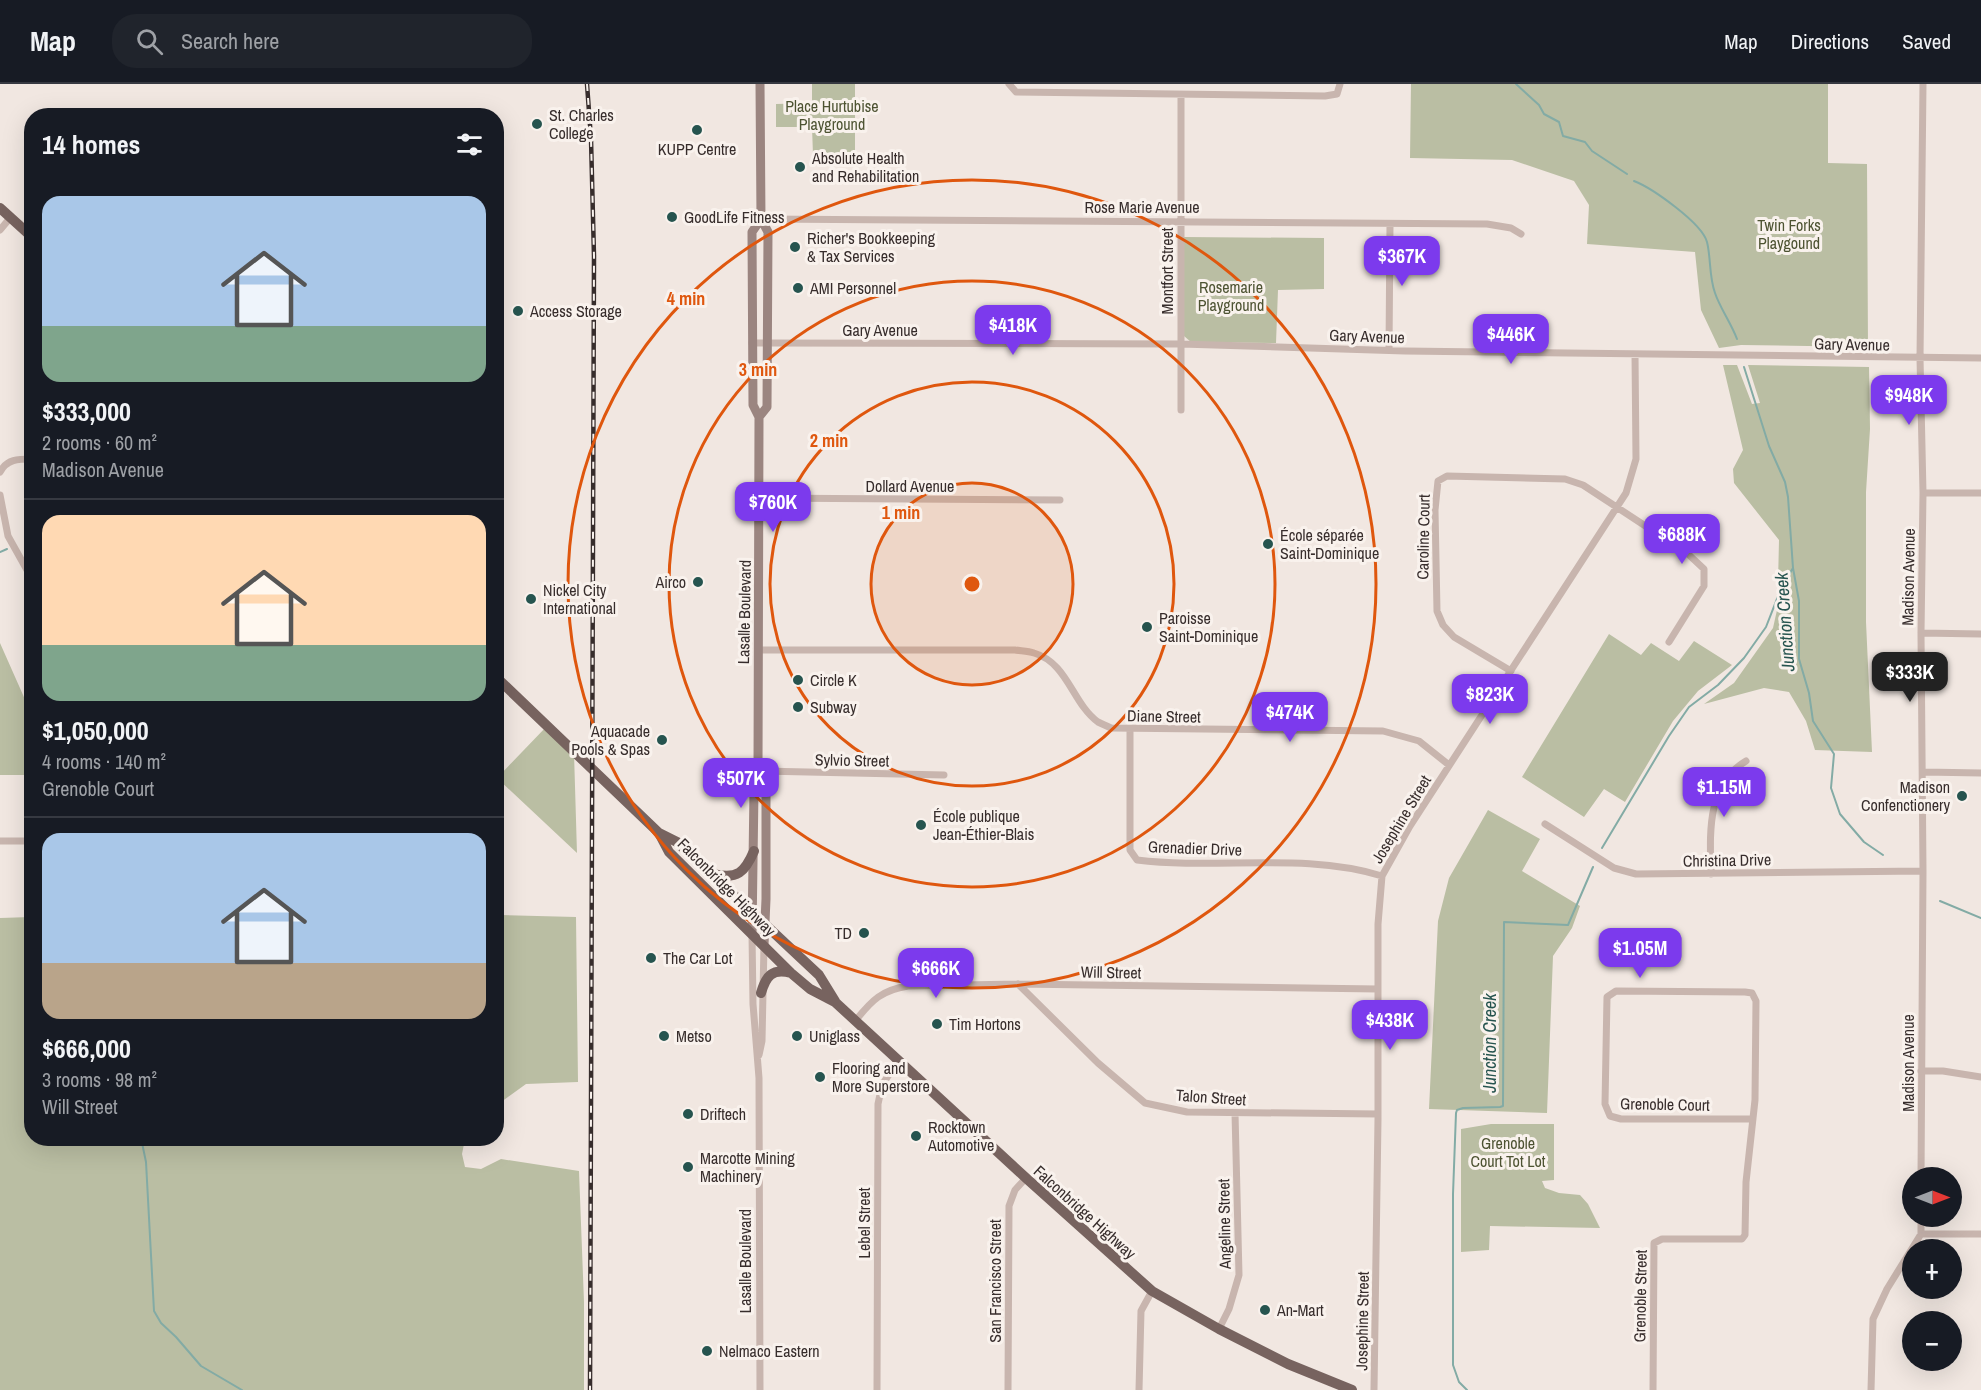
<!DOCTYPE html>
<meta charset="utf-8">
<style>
body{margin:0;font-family:"Archivo Narrow",sans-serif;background:#20242c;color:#f1f3f6;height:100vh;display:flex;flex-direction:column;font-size:22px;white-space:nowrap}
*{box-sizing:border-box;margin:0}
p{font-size:20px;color:#9ea1a6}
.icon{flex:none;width:33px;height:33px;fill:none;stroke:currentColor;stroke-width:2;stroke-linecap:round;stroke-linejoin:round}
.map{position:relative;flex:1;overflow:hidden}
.drawer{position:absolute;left:24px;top:24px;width:480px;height:1038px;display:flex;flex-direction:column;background:#171b24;border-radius:24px;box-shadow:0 6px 24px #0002}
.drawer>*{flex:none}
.needle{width:39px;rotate:90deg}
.fabs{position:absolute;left:1902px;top:1083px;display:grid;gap:12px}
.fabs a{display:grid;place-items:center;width:60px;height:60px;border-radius:50%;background:#171b24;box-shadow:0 6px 24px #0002;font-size:30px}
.price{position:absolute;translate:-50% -51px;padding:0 14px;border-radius:12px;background:#7c3aed;color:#fff;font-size:20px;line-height:39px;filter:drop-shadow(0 2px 3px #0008)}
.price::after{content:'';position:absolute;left:50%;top:36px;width:18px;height:14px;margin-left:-9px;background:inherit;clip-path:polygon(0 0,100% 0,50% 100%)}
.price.on{background:#222;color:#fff}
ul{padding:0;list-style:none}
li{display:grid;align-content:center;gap:12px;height:318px;padding:0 18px}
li+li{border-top:2px solid #363941}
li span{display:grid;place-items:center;height:186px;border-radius:18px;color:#555}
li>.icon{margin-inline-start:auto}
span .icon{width:108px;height:108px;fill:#fffc;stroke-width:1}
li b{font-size:26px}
h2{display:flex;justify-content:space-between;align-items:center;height:72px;padding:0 18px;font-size:26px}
header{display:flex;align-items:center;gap:36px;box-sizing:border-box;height:84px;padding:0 30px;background:#171b24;border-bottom:2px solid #363941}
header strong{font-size:28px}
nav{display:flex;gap:33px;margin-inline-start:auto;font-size:21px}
.search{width:420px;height:54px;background:#20242c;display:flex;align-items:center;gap:15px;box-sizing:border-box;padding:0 21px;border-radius:24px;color:#9ea1a6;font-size:22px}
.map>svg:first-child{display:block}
</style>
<header>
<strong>Map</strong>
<div class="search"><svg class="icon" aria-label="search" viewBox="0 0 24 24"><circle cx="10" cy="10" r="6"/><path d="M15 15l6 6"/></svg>Search here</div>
<nav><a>Map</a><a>Directions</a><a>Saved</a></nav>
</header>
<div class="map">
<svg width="1981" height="1306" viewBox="0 0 1981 1306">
<rect width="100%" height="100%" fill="#f1e7e1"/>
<path fill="#babea3" d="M812 0H855V71H813L812 43H776V20L812 19Z
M1411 0H1828V79L1867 80 1868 263 1741 261 1719 264 1701 226 1695 168 1587 160 1589 121 1574 97 1512 76 1410 74Z
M1184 153 1324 154V205L1278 206 1276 259 1191 258 1184 252Z
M1723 281H1737L1752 320 1760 319 1748 281 1869 283 1870 345 1866 408V538L1872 668 1815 666 1806 637 1789 608 1764 604 1704 620 1734 599 1773 544 1781 508 1789 492 1778 499 1779 456 1734 399 1733 385 1743 366Z
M1609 550 1641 571 1651 559 1679 577 1694 557 1732 581 1698 607 1673 637 1625 718 1604 705 1584 733 1522 693Z
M0 559 31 629V691H0Z
M547 642 574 669 577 769 497 694Z
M1488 726 1540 755 1522 787 1580 822 1572 844 1553 872 1547 1029 1429 1025 1438 837 1449 794Z
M496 790 501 831 576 833 578 998 526 1000 497 1021Z
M31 833 32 1054 465 1055 462 1070 465 1083 481 1085 501 1075 579 1087 584 1218V1306H0V834Z
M1491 1040H1554V1096L1542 1097 1545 1104 1559 1109 1580 1111 1588 1120 1600 1144 1490 1142 1489 1166 1461 1168V1045Z"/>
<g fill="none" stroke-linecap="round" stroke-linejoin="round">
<path stroke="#83aba5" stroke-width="2" d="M1516 0 1539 21 1544 30 1559 38 1563 52 1585 58 1592 67 1627 90
M1634 97C1652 104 1702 139 1707 158 1711 174 1709 193 1715 209 1720 224 1731 239 1737 255
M1744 283 1769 362 1785 398 1788 413 1793 484 1799 517V575L1809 609 1813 637 1834 670 1831 704 1840 730 1864 758 1883 771
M0 468 7 465
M1602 764 1669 652 1689 623 1718 601 1744 574 1766 543 1782 502 1793 484
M1940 817 1981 834
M141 1054 146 1078 154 1227 161 1239 176 1253 201 1282 242 1306
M1467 1306 1459 1298 1453 1281V1110L1456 1029 1457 1026 1463 1024 1500 1023 1503 1022 1504 838 1568 841 1593 783"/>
<path stroke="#c8b5ae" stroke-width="7" d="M1009 0 1016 8 1325 12 1337 10 1340 0
M761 135 1487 140 1511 144 1521 150
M0 146 10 134
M752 259 1181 260 1405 267 1981 274
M1389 266 1390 140
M1181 326V11
M0 388C7 375 18 375 32 375
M1923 409H1981
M0 411 8 452 32 495
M759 414 1060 416
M1921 549 1981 550
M758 566H1015C1021 567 1028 567 1034 569 1068 579 1072 619 1098 638 1102 640 1107 642 1111 644L1383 647 1419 657 1449 681
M1511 587 1454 553 1443 541 1437 527 1435 426 1438 397 1447 392 1565 395 1583 401 1688 470 1704 485V502L1669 558
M1130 646V766L1137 776C1218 786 1303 768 1382 792
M758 687 944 691
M1924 688 1981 689
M1545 740 1614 784 1636 790 1923 787
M0 757H32
M1711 790C1710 750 1706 701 1746 677
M496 792 500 806V831
M752 850 753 920 759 994 760 1306
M1018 900 1098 979 1145 1019 1187 1028 1378 1030
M856 936C872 916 882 906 908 902L1018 900 1378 905
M759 971 762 957 764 861
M1921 987H1943L1981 993
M1921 1094 1923 787 1921 549 1923 409 1920 274 1923 0
M1921 1150H1981
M1219 1245 1229 1225 1239 1191 1235 1029
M877 1306 878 1020 882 1001 898 977
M1008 1306 1009 1122 1015 1106 1026 1094
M1139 1306 1141 1227 1152 1207
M1374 1306 1378 1035V840L1382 792 1410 742 1626 409 1636 375 1635 270
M1653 1306 1654 1159 1662 1155H1742L1745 1151 1746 1098 1755 1016 1756 917 1752 909 1745 908 1616 907 1607 913 1605 1020 1610 1032 1621 1035H1752
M1871 1306 1873 1235 1887 1205 1921 1150V1132"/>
<path stroke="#9b8580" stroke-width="9" d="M759 333 767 323 768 148 761 135 760 0
M758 687 766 706V815L764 861
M752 849 754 706 758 687 759 333 753 321 752 148 761 135"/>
<path stroke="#77635f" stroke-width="10" d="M0 124 32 153
M496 593 659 749 669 768 791 889 810 905 835 918 1026 1094 1152 1207 1219 1245 1288 1280 1352 1306
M659 749 677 758 819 891 835 917
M714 790C737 796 745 788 754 767
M761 909C766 892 772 884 791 889"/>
<defs>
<path id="rail" d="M587 0 591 55 594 172 590 1306"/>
</defs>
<use href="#rail" stroke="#372d2c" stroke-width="4.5"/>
<use href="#rail" stroke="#f9f2ed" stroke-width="2" stroke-dasharray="7" stroke-linecap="butt"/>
</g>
<circle cx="972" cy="500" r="101" fill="#df570e" fill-opacity=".12"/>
<g fill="none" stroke="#df570e" stroke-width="3">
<circle cx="972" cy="500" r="101"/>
<circle cx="972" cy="500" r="202"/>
<circle cx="972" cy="500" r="303"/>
<circle cx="972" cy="500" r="404"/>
</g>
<g fill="#26544f" stroke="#f9f2ed" stroke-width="2">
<circle cx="537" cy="40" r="6"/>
<circle cx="697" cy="46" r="6"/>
<circle cx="800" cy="83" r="6"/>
<circle cx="672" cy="133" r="6"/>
<circle cx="795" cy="163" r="6"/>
<circle cx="798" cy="204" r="6"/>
<circle cx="518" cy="227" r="6"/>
<circle cx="1268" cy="460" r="6"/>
<circle cx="698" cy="498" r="6"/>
<circle cx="531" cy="515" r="6"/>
<circle cx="1147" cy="543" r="6"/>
<circle cx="798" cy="596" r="6"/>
<circle cx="798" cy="623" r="6"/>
<circle cx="662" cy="656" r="6"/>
<circle cx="1962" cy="712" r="6"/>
<circle cx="921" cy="741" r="6"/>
<circle cx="864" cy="849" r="6"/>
<circle cx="651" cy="874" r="6"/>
<circle cx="937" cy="940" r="6"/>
<circle cx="664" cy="952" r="6"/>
<circle cx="797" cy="952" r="6"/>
<circle cx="820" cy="993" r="6"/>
<circle cx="688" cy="1030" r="6"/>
<circle cx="916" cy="1052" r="6"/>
<circle cx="688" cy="1083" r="6"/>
<circle cx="1265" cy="1226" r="6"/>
<circle cx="707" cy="1267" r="6"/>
</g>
<g text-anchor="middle" stroke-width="6" stroke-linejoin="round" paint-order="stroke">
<g font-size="16" fill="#4d5332" stroke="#f9f2ed">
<text x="832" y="28">Place Hurtubise<tspan x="832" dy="18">Playground</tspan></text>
<text x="1789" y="147">Twin Forks<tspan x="1789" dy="18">Playgound</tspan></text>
<text x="1231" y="209">Rosemarie<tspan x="1231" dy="18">Playground</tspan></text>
<text x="1508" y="1065">Grenoble<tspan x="1508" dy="18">Court Tot Lot</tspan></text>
</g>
<g font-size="16" fill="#372d2c" stroke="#f9f2ed" text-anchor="start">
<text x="549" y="37">St. Charles<tspan x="549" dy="18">College</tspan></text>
<text x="697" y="71" text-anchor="middle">KUPP Centre</text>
<text x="812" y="80">Absolute Health<tspan x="812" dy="18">and Rehabilitation</tspan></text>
<text x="684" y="139">GoodLife Fitness</text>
<text x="807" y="160">Richer's Bookkeeping<tspan x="807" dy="18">&amp; Tax Services</tspan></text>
<text x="810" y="210">AMI Personnel</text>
<text x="530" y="233">Access Storage</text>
<text x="1280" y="457">École séparée<tspan x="1280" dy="18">Saint-Dominique</tspan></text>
<text x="686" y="504" text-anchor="end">Airco</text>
<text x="543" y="512">Nickel City<tspan x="543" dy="18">International</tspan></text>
<text x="1159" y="540">Paroisse<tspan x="1159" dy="18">Saint-Dominique</tspan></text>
<text x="810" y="602">Circle K</text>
<text x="810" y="629">Subway</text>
<text x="650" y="653" text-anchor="end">Aquacade<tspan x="650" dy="18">Pools &amp; Spas</tspan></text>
<text x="1950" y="709" text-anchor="end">Madison<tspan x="1950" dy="18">Confenctionery</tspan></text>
<text x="933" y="738">École publique<tspan x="933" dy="18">Jean-Éthier-Blais</tspan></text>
<text x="852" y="855" text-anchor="end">TD</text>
<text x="663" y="880">The Car Lot</text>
<text x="949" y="946">Tim Hortons</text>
<text x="676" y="958">Metso</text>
<text x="809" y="958">Uniglass</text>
<text x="832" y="990">Flooring and<tspan x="832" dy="18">More Superstore</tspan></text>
<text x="700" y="1036">Driftech</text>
<text x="928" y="1049">Rocktown<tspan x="928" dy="18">Automotive</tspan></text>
<text x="700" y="1080">Marcotte Mining<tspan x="700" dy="18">Machinery</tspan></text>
<text x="1277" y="1232">An-Mart</text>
<text x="719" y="1273">Nelmaco Eastern</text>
</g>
<g font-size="16" fill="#372d2c" stroke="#f9f2ed">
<text x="1142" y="129">Rose Marie Avenue</text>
<text transform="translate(1167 187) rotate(-90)" y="6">Montfort Street</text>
<text x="880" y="252">Gary Avenue</text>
<text transform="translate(1367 252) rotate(2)" y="6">Gary Avenue</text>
<text transform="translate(1852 260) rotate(1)" y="6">Gary Avenue</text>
<text x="910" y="408">Dollard Avenue</text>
<text transform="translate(1423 453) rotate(-89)" y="6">Caroline Court</text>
<text transform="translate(1908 493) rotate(-89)" y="6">Madison Avenue</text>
<text transform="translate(744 528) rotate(-89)" y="6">Lasalle Boulevard</text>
<text transform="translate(1164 632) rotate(1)" y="6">Diane Street</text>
<text transform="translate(852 676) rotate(1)" y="6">Sylvio Street</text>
<text transform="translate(1401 735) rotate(-59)" y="6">Josephine Street</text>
<text transform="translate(1195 764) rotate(2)" y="6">Grenadier Drive</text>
<text transform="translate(1727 776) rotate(-1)" y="6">Christina Drive</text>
<text transform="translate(727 803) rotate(45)" y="6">Falconbridge Highway</text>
<text transform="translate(1111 888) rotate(1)" y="6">Will Street</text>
<text transform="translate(1908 979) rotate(-90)" y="6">Madison Avenue</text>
<text transform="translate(1211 1013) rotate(4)" y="6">Talon Street</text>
<text transform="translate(1665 1020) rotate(1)" y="6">Grenoble Court</text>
<text transform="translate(1085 1128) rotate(42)" y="6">Falconbridge Highway</text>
<text transform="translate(864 1139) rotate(-90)" y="6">Lebel Street</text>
<text transform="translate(1224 1140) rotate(-91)" y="6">Angeline Street</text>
<text transform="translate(745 1177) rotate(-90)" y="6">Lasalle Boulevard</text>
<text transform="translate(995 1197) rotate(-90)" y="6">San Francisco Street</text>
<text transform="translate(1640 1212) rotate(-89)" y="6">Grenoble Street</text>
<text transform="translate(1362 1237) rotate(-89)" y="6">Josephine Street</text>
</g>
<g font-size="18" font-style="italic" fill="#26544f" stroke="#f9f2ed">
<text transform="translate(1785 538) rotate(-94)" y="6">Junction Creek</text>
<text transform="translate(1490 959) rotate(-90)" y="6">Junction Creek</text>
</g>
</g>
<circle cx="972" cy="500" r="9" fill="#df570e" stroke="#f9f2ed" stroke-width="3"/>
<g font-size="18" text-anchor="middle" font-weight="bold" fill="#df570e" stroke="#f9f2ed" stroke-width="6" stroke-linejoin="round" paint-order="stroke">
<text x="686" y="221">4 min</text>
<text x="758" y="292">3 min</text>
<text x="829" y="363">2 min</text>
<text x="901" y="435">1 min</text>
</g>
</svg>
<div class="fabs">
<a><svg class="needle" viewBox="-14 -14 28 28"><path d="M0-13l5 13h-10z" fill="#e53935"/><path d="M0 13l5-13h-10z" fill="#9ea1a6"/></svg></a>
<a>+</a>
<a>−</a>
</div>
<b class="price" style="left:1402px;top:203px">$367K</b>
<b class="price" style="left:1013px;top:272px">$418K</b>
<b class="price" style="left:1511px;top:281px">$446K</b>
<b class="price" style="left:1909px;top:342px">$948K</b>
<b class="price" style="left:773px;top:449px">$760K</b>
<b class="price" style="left:1682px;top:481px">$688K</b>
<b class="price on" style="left:1910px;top:619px">$333K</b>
<b class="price" style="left:1490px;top:641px">$823K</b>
<b class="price" style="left:1290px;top:659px">$474K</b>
<b class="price" style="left:741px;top:725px">$507K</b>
<b class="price" style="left:1724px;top:734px">$1.15M</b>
<b class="price" style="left:1640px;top:895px">$1.05M</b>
<b class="price" style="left:936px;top:915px">$666K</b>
<b class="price" style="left:1390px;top:967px">$438K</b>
<section class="drawer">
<h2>14 homes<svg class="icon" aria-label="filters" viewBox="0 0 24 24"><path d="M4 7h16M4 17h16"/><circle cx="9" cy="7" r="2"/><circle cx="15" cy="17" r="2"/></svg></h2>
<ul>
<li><span style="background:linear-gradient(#a9c7e8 70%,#7fa58c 0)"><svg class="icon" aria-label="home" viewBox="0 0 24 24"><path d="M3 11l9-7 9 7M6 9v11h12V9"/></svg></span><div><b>$333,000</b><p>2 rooms · 60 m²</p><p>Madison Avenue</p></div></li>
<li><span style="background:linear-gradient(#ffd9b3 70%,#7fa58c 0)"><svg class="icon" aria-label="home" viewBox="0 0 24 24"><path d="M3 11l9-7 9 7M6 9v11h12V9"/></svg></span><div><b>$1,050,000</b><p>4 rooms · 140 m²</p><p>Grenoble Court</p></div></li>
<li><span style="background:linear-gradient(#a9c7e8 70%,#b9a48a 0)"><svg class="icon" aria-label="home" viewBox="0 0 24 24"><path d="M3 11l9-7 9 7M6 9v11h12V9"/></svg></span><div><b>$666,000</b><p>3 rooms · 98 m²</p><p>Will Street</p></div></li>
</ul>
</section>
</div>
